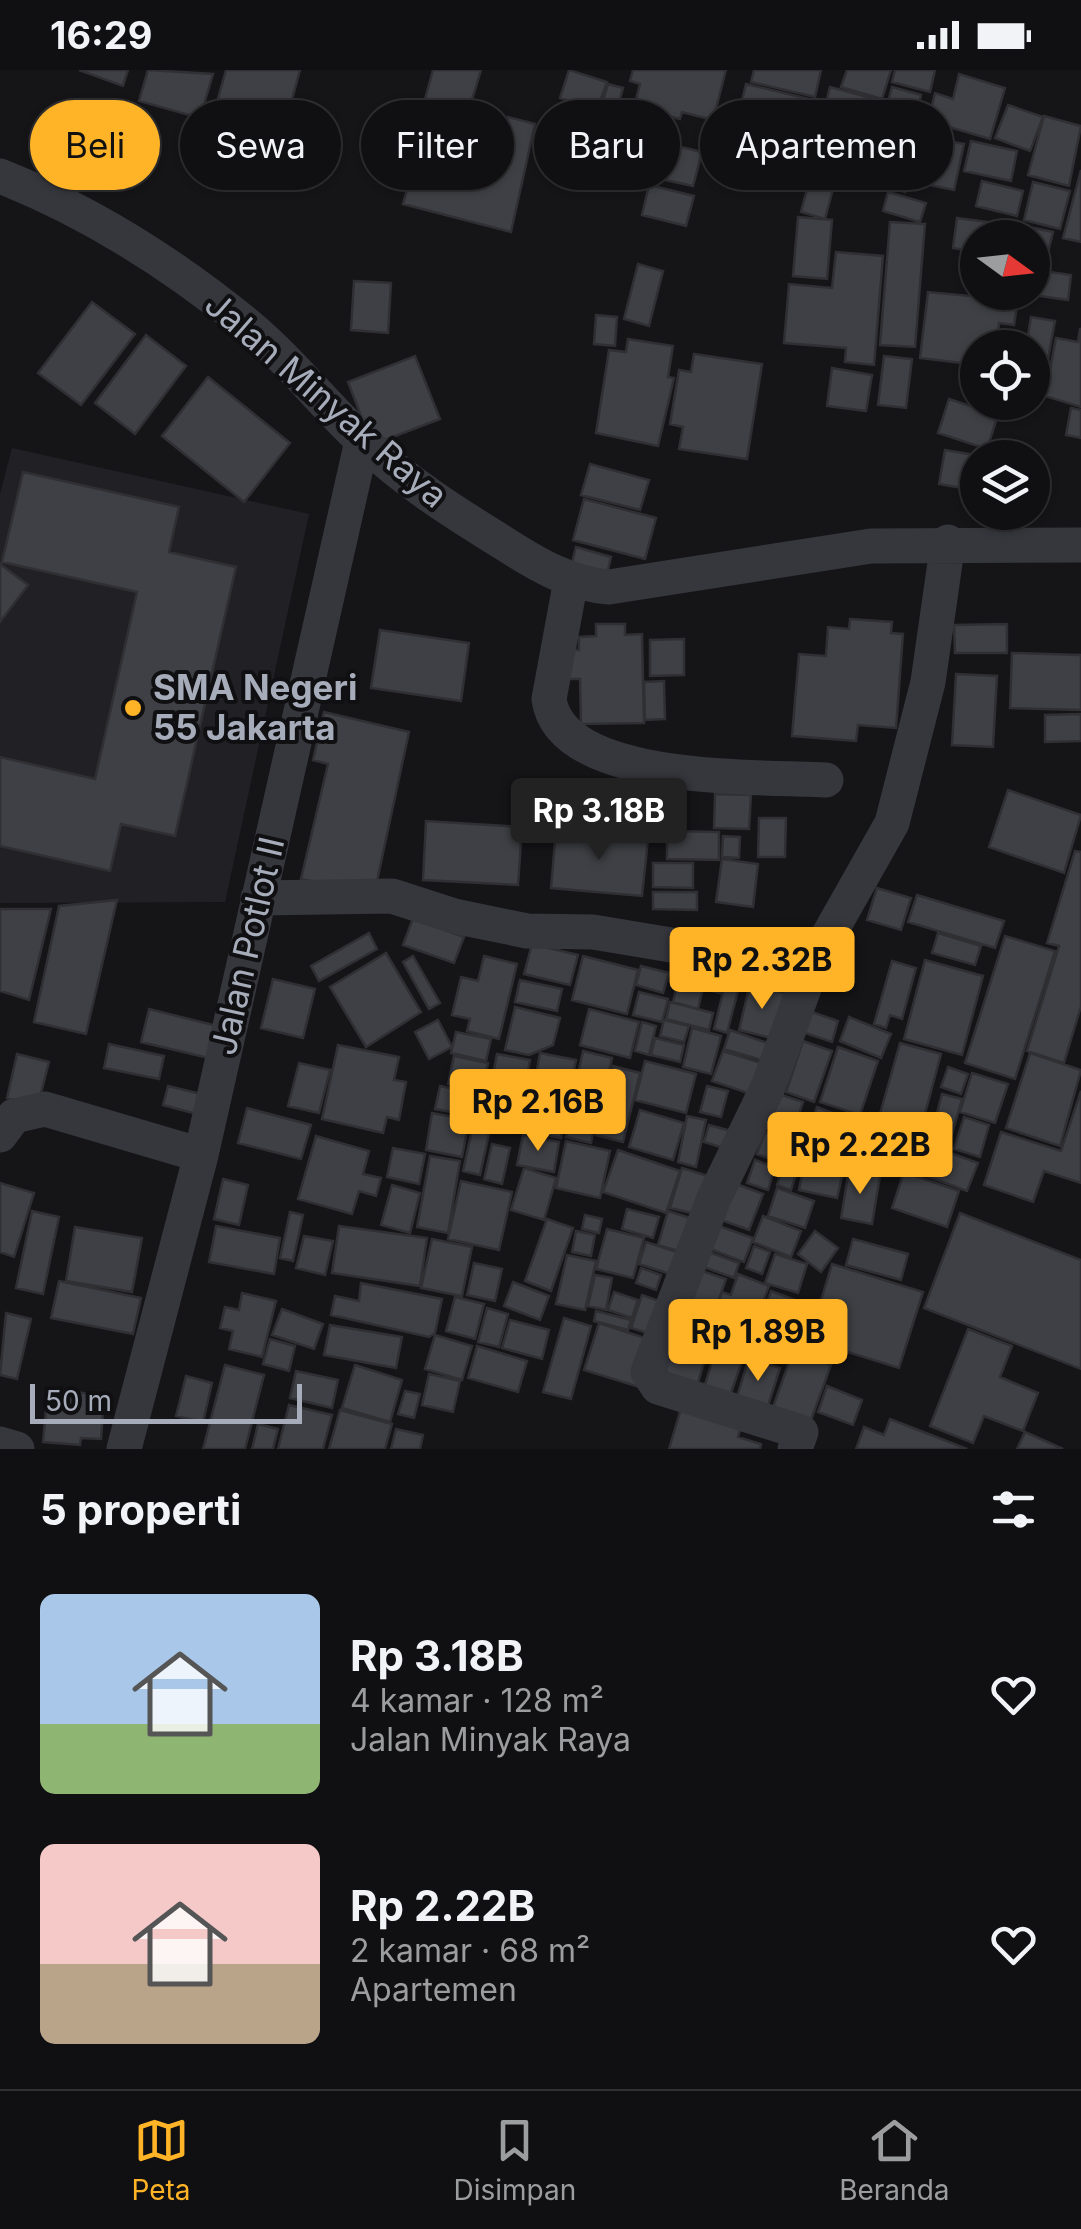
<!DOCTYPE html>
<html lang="id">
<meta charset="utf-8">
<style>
body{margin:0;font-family:Inter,sans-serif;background:#19191b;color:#f1f3f6;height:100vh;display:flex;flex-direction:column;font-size:38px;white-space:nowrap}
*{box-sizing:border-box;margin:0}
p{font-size:32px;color:#9c9d9f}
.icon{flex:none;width:55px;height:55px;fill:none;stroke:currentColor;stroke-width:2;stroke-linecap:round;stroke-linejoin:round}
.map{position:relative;height:1379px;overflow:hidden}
.drawer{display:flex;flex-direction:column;background:#101012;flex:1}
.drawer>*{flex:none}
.guide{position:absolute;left:30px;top:30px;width:1022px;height:90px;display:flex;gap:20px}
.needle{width:65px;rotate:105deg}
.tools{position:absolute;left:960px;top:150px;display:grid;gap:20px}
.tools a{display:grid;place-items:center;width:90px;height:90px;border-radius:50%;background:#101012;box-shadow:0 2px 8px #0004,0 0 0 2px #303032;font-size:50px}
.scale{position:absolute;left:30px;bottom:25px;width:272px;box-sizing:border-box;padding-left:10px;border:5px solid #a6acb9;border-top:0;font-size:28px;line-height:35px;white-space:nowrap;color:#a6acb9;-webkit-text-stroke:8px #101013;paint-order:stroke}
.price{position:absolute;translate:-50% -85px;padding:0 22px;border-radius:10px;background:#ffb326;color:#111;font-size:32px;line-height:65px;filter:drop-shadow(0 2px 5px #0008)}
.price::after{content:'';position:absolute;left:50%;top:60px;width:30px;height:22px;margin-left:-15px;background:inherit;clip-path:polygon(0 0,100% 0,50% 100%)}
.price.on{background:#222;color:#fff}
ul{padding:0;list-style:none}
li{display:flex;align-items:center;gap:30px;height:250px;padding:0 40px}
li span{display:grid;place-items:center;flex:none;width:280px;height:200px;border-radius:15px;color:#555}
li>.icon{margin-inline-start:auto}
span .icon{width:120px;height:120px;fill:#fffc;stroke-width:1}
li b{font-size:42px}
h2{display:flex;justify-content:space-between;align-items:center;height:120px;padding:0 40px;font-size:42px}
.pill{padding:0 35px;border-radius:45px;background:#101012;box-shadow:0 2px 8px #0004,0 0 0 2px #303032;font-size:35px;line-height:90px}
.pill.on{background:#ffb326;color:#111}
.status{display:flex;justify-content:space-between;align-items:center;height:70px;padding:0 50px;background:#101012;direction:ltr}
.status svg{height:28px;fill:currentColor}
.dock{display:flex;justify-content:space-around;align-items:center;height:140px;border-top:2px solid #303032;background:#101012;font-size:28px;color:#9c9d9f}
.dock a{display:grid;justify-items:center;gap:5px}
.dock .on{color:#ffb326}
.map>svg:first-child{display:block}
</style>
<div class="status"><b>16:29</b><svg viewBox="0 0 49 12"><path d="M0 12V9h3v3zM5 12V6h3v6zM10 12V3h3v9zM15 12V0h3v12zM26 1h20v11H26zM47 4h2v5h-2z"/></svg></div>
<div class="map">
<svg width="1081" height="1379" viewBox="0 0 1081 1379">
<rect width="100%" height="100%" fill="#151518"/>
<path fill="#212125" d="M12 378 309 444 225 832 0 833V424Z"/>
<path fill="#3f4045" stroke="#2f2f34" stroke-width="2.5" d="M79 0H128L123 16Z
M148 0 213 4 200 48 139 31Z
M226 0H300L283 63 214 43Z
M433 0H481L465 53 422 40Z
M569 0 607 12 597 40 560 28Z
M633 0H726L713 50 682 42 680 49 634 37 640 14 630 11Z
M754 0H821L815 27 751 12Z
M847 0H891L882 29 841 17Z
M895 0H935L930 22 892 12Z
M959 4 1005 18 990 69 928 51 935 23 953 29Z
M608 14 623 18 615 47 599 43Z
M746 14 817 31 804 89 732 72Z
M830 17 883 31 879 46 870 41 852 77 817 68Z
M892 17 921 25 917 43 887 35Z
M1008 35 1043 47 1030 81 995 68Z
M870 41 930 71 905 122 844 92Z
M408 42 503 67 508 47 535 54 511 162 403 134 418 79 400 74Z
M1044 46 1081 56 1069 116 1028 105Z
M720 57 735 61 732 72 738 73 734 93 712 87Z
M605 64 643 80 628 115 590 99Z
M563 66 595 79 587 100 554 87Z
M939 69 964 74 954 120 930 115Z
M971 71 1017 81 1011 111 964 101Z
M822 72 844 78 834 111 812 104Z
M664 73 702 82 693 116 656 108Z
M1081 100V172L1063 168Z
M810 108 834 115 825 149 801 142Z
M982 111 1023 121 1017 146 976 136Z
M1033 112 1070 121 1060 159 1024 150Z
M649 115 694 126 686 156 642 145Z
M888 122 926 133 920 152 883 141Z
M798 147 832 150 827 209 793 206Z
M957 148 1011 155 1010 168H978V182L953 178Z
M890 152 925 154 915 277 880 275Z
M1019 155 1053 162 1044 199 1032 197V168H1016Z
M836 182 883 186 874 295 845 292 846 278 784 273 789 214 832 218Z
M638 194 663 201 649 256 624 249Z
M973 194 978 195V222H1019L1014 255 999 253 997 278H978V295L920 288 928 222 969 226Z
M1036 200 1071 205 1068 230 1033 225Z
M354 211 391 213 388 263 351 260Z
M92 232 135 264 81 335 38 303Z
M596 245 617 247 615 276 594 274Z
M1031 247 1055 251 1048 289 1032 286V278H1026Z
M1080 259H1081V337L1045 326 1056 268 1078 272Z
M146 265 186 296 135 364 95 333Z
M628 269 673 276 668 307 674 308 658 376 596 363 609 280 626 282Z
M694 284 762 294 747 389 679 379 683 357 670 354 679 300 691 302Z
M415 286 440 349 372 375 348 312Z
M884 286 912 289 906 338 878 335Z
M832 298 872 305 866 341 827 336Z
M208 307 290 373 244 432 162 366Z
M949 329 998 345 987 379 938 363Z
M1071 338 1081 340V368L1066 365Z
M945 380 975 385 968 419 939 414Z
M590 394 649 410 640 440 581 425Z
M23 402 179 437 169 482 236 497 175 766 121 754 110 801 0 776V687L95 709 137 522 2 492Z
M584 429 656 448 645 489 573 470Z
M576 477 611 487 605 513 569 504Z
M0 494 28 515 0 552Z
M850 549 892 552 891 563 903 564 896 658 858 655 856 671 792 666 799 584 826 586 828 557 849 559Z
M596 554H625V565L642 564 644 653 581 654 580 609H566L565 580H579V567L596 566Z
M1007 554V583H955L954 555Z
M380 560 469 573 461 631 371 618Z
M684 569V605L650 606V570Z
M1012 583 1081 585V640L1010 638Z
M956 604 997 606 993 677 952 675Z
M664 611 665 649 645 650 644 612Z
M324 642 409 662 374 825 301 809 328 694 313 690Z
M1081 644V671L1045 672V645Z
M1008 720 1081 745 1064 803 989 777Z
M715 724 751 725 749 759 714 758Z
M759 748H786L785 787H758Z
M426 751 522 757 518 815 423 810Z
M556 761 648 769 642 826 551 818Z
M667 761 719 762V790L667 789Z
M723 766 740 767 739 788 722 787Z
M1075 781 1081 782V936L1064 993 1027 981 1059 876 1047 873Z
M722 789 758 794 753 837 716 832Z
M653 793H693V818L653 817Z
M877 818 911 828 901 860 867 850Z
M653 822H697V840L653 839Z
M917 825 1004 851 995 878 908 852Z
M117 830 86 964 34 952 59 836Z
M0 839H51L29 930 0 921Z
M413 848 464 867 454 893 403 875Z
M369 863 377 879 319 911 311 896Z
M938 863 981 876 975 895 932 883Z
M1005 866 1055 881 1015 1009 965 993Z
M532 874 578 885 570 915 524 904Z
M386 883 421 942 366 977 330 917Z
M413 886 440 933 429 939 403 892Z
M484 886 517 894 499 969 467 961 470 949 452 945 461 907 478 911Z
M583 886 638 900 627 944 572 930Z
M683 889 707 894 702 915 678 910Z
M925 890 983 906 962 985 904 969Z
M892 891 916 898 902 949 890 945 886 958 874 954Z
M641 896 669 903 663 923 636 915Z
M710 898 726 902 720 923 705 919Z
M273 909 315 919 303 968 261 958Z
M520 910 562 919 557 941 515 932Z
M678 912 703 918 698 939 673 932Z
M725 914 739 917 727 963 714 959Z
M750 914 786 923 775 969 739 960Z
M639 922 668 929 662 952 633 945Z
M670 932 713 943 709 960 666 949Z
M515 937 560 948 553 975 529 985 505 980Z
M149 939 221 957 213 989 141 972Z
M589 939 639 952 630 988 580 975Z
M809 941 838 951 832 972 802 962Z
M849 947 891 964 881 988 840 971Z
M438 950 452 977 429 989 415 962Z
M664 950 689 956 684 972 660 966Z
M642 952 656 956 649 985 635 981Z
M692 958 721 966 711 1004 683 997Z
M730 960 776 976 771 993 724 979Z
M456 962 491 969 486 991 451 983Z
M655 968 684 975 680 992 651 985Z
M803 971 832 981 814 1032 786 1022Z
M900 973 941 984 922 1055 880 1044Z
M109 974 164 986 159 1009 104 998Z
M338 975 399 987 394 1010 406 1012 399 1050 387 1047 383 1063 322 1049Z
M838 977 878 991 860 1045 820 1032Z
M583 981 612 988 597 1055 568 1049Z
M723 981 767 995 757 1026 712 1011Z
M540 983 576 990 561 1068 526 1062Z
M1030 983 1081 1000 1060 1076 1006 1058Z
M17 984 49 992 38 1035 7 1028Z
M497 984 530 990 518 1056 484 1050Z
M454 986 488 993 483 1020 448 1014Z
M645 991 696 1004 686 1043 635 1030Z
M299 993 330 1000 319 1043 288 1036Z
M613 996 640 1003 623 1072 596 1065Z
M948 997 968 1004 961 1024 941 1017Z
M972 1003 1008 1014 995 1053 960 1042Z
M168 1016 213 1027 208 1047 163 1035Z
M440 1016 484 1025 479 1047 435 1039Z
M707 1016 728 1021 721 1047 700 1042Z
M1081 1021V1113L1044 1101 1033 1132 984 1115 1001 1062 1061 1081Z
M776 1023 803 1032 792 1066 765 1057Z
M942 1024 962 1029 951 1067 932 1062Z
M817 1037 860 1054 854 1070 811 1052Z
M247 1038 311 1055 301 1089 238 1073Z
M640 1040 684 1053 673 1090 629 1077Z
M432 1043 469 1050 462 1087 426 1080Z
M687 1046 706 1050 696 1097 678 1092Z
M964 1047 989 1055 980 1087 954 1079Z
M800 1052 848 1073 837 1096 790 1075Z
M570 1053 594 1059 591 1073 566 1067Z
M868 1053 978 1093 967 1121 858 1081Z
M473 1055 490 1059 480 1105 463 1101Z
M709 1055 731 1061 726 1079 704 1072Z
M765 1062 789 1070 781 1093 757 1084Z
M523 1065 559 1072 554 1102 517 1095Z
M316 1066 369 1081 363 1104 381 1108 376 1126 359 1121 352 1144 298 1129Z
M566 1071 610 1081 600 1128 556 1118Z
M492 1074 510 1078 502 1114 484 1109Z
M393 1078 425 1084 419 1114 387 1107Z
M618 1080 680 1101 666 1143 603 1122Z
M430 1086 460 1091 448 1163 417 1157Z
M786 1087 800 1092 791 1120 777 1115Z
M755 1090 775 1097 768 1120 747 1113Z
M804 1093 843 1102 837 1128 799 1120Z
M524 1098 556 1108 544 1150 511 1140Z
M682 1098 718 1109 704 1146 670 1138Z
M849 1100 880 1106 872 1154 841 1148Z
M904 1102 959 1121 947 1157 892 1138Z
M223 1109 248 1115 239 1155 214 1149Z
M461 1111 512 1122 499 1180 448 1169Z
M0 1113 34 1123 14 1187 0 1182Z
M734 1113 763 1124 749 1160 721 1150Z
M392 1115 420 1123 410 1163 381 1155Z
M777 1118 814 1131 805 1158 768 1146Z
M627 1139 659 1147 653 1168 622 1159Z
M32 1141 59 1147 43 1224 16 1218Z
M668 1141 700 1151 685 1183 658 1175Z
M290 1142 303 1145 293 1191 280 1188Z
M960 1143 1081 1190V1299L924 1238Z
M585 1145 602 1149 599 1163 582 1159Z
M763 1146 801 1161 791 1187 753 1172Z
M547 1149 573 1158 551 1221 525 1211Z
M216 1156 280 1168 274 1204 209 1192Z
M339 1156 427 1168 420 1216 332 1203Z
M719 1156 753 1168 744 1192 710 1179Z
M75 1157 142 1168 132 1222 66 1211Z
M607 1159 644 1168 633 1208 596 1199Z
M576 1161 595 1165 591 1186 572 1182Z
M815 1161 838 1178 821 1202 798 1184Z
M304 1166 333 1171 325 1205 296 1198Z
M432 1169 472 1177 462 1226 421 1218Z
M853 1169 908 1184 901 1210 846 1195Z
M646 1172 680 1183 673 1205 639 1194Z
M754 1176 770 1182 762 1204 746 1198Z
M706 1181 739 1193 734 1208 701 1196Z
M775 1184 807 1194 798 1223 765 1213Z
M567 1185 596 1191 585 1240 556 1234Z
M474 1193 502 1199 495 1231 467 1225Z
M832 1194 923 1222 899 1298 809 1270Z
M690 1197 726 1209 712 1250 677 1238Z
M641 1198 661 1205 656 1220 636 1213Z
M738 1204 769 1216 759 1242 744 1236 737 1256 714 1247 722 1222 731 1225Z
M595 1205 612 1208 606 1240 588 1236Z
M59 1211 141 1228 133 1264 51 1248Z
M513 1212 549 1226 540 1250 504 1236Z
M361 1213 442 1229 435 1263 429 1267 331 1245 335 1226 359 1231Z
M771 1221 806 1234 797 1256 763 1243Z
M614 1222 638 1230 632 1248 608 1240Z
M242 1223 276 1231 262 1287 229 1279 233 1261 220 1258 225 1237 239 1240Z
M642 1225 662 1232 651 1264 631 1258Z
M455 1227 484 1234 475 1269 446 1261Z
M487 1238 508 1244 499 1277 478 1272Z
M282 1239 323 1254 314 1279 272 1265Z
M596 1241 631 1250 628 1260 594 1251Z
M674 1242 716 1254 708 1284 665 1272Z
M746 1242 796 1258 786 1288 736 1272Z
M6 1243 31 1249 17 1309 0 1305Z
M564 1248 591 1256 571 1329 543 1322Z
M510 1250 549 1260 542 1289 502 1278Z
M599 1253 654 1271 639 1317 584 1300Z
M330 1255 402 1267 396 1298 324 1285Z
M968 1259 1012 1276 1000 1307 1038 1323 1023 1361 984 1346 973 1373 930 1356Z
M435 1265 472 1276 462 1310 425 1299Z
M270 1269 295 1276 289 1301 263 1294Z
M667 1275 706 1286 696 1319 657 1307Z
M477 1276 527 1291 518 1322 468 1308Z
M716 1279 743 1288 730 1326 704 1318Z
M793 1281 831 1295 810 1353 772 1340Z
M749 1288 780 1298 767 1339 736 1330Z
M225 1295 264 1305 245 1379H203Z
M355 1295 402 1310 390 1352 342 1338Z
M296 1301 338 1310 332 1338 290 1328Z
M429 1304 460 1311 453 1342 422 1335Z
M186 1306 212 1313 203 1352 176 1346Z
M827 1316 862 1330 853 1355 818 1342Z
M48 1318 104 1326 101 1369 81 1368 80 1375 43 1372Z
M405 1321 420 1324 414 1348 398 1344Z
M683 1332 743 1350 738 1367 761 1374 760 1379H669Z
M289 1335 332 1345 323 1379H278Z
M340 1340 392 1354 385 1379H329Z
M890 1349 967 1379H856L864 1357 884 1365Z
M258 1354 278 1359 273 1379H252Z
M396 1359 423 1365 420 1379H391Z
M1025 1362 1063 1379H1017Z"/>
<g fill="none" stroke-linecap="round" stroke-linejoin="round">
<path stroke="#36373d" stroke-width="35" d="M0 106C91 142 170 192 246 254 290 290 323 334 364 372 407 413 455 443 505 474 538 495 570 514 609 517L871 476 1081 475
M571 510 549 629C561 715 759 706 826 710
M258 828 392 826 454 846 527 861 593 862 701 880 814 891
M0 1065 14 1046 45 1039 201 1085
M0 1374 17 1379
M124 1379 201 1085 362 371
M795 1379 801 1362 658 1317 648 1302 714 1128 768 1017 814 891 892 753 928 612 948 472"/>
</g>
<circle fill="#ffb326" stroke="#101013" stroke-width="4" cx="133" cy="638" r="10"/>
<g text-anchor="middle" stroke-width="8" stroke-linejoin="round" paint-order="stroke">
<g font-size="35" fill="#a6acb9" stroke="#101013">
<text transform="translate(326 330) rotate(41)" y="12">Jalan Minyak Raya</text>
<text transform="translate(248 876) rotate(-77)" y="12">Jalan Potlot II</text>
</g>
<g font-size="35" font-weight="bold" fill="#a6acb9" stroke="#101013" text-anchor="start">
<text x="153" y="630">SMA Negeri<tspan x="153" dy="40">55 Jakarta</tspan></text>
</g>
</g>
</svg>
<div class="tools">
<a><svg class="needle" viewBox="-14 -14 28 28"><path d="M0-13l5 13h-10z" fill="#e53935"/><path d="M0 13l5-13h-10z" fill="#9c9d9f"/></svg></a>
<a><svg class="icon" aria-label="locate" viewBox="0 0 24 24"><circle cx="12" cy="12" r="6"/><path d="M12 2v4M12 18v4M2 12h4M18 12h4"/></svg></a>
<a><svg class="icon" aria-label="layers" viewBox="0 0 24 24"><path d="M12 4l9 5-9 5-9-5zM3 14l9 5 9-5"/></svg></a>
</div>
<div class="scale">50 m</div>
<b class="price on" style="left:599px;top:793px">Rp 3.18B</b>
<b class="price" style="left:762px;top:942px">Rp 2.32B</b>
<b class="price" style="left:538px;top:1084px">Rp 2.16B</b>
<b class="price" style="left:860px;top:1127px">Rp 2.22B</b>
<b class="price" style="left:758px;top:1314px">Rp 1.89B</b>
<div class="guide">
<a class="pill on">Beli</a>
<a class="pill">Sewa</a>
<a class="pill">Filter</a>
<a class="pill">Baru</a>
<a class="pill">Apartemen</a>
</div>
</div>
<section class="drawer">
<h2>5 properti<svg class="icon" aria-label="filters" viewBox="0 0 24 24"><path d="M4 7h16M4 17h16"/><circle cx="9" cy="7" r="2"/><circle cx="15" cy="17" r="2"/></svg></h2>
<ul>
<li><span style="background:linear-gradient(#a9c7e8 65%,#8fb573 0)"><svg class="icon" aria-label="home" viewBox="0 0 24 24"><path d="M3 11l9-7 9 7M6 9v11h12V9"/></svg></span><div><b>Rp 3.18B</b><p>4 kamar · 128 m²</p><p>Jalan Minyak Raya</p></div><svg class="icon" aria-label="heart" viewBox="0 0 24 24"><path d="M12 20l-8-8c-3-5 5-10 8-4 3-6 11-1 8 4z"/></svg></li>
<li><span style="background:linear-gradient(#f6c9c9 60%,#b9a48a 0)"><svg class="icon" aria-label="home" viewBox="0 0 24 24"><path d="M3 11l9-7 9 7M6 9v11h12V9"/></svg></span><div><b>Rp 2.22B</b><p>2 kamar · 68 m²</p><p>Apartemen</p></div><svg class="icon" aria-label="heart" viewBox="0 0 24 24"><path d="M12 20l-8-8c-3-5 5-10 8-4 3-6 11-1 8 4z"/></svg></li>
</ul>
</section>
<nav class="dock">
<a class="on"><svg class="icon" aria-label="map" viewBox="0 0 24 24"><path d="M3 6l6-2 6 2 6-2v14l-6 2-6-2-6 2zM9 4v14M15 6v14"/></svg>Peta</a>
<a><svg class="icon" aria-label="saved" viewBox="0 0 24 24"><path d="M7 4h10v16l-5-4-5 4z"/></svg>Disimpan</a>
<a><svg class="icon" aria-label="home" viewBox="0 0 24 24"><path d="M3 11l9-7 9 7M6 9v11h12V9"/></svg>Beranda</a>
</nav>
